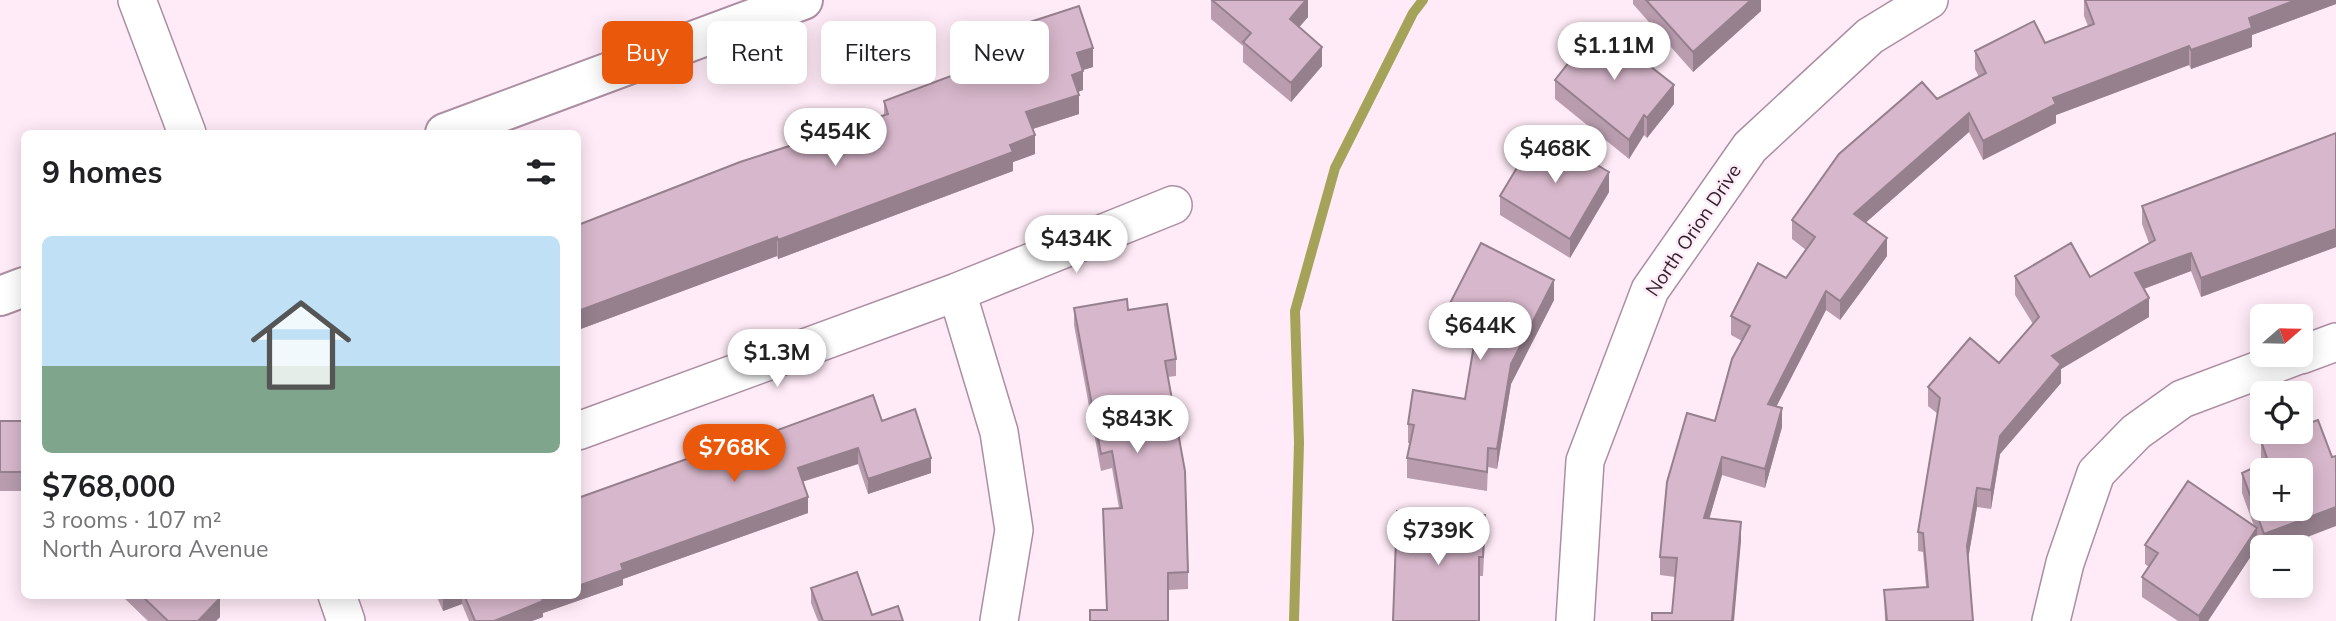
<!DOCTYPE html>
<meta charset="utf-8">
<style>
body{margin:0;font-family:Mulish,sans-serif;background:#f2f2f2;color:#202124;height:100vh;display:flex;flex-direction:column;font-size:26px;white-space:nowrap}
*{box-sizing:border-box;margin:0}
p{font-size:23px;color:#757577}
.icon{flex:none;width:38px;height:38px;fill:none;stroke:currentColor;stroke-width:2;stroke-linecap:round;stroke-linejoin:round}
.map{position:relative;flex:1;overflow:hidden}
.details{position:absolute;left:21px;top:130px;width:560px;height:469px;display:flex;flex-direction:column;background:#fff;border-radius:10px;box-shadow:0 4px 18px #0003}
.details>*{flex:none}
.top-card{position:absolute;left:602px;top:21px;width:665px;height:63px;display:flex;gap:14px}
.needle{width:46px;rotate:70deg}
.tools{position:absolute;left:2250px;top:304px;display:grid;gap:14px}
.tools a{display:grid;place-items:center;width:63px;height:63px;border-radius:10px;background:#fff;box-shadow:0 4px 18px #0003;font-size:35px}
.price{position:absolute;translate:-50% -60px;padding:0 16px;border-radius:24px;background:#fff;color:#222;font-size:23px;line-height:46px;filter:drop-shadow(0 2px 4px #0008)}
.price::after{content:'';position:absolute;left:50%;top:42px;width:21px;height:16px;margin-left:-10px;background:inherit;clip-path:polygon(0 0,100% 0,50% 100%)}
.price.current{background:#ea580c;color:#fff}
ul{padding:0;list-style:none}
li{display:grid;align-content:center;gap:14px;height:371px;padding:0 21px}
li span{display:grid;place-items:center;height:217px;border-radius:10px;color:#555}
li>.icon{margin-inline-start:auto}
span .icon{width:126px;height:126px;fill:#fffc;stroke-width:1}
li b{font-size:30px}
h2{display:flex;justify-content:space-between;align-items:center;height:84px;padding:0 21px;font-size:30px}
.pill{padding:0 24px;border-radius:10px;background:#fff;box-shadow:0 4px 18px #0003;font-size:24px;line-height:63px}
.pill.current{background:#ea580c;color:#fff}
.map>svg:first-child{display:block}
</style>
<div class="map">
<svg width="2336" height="621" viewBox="0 0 2336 621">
<rect width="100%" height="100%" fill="#ffebf7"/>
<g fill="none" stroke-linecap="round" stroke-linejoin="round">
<path stroke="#a5a359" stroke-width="10" d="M1294 621 1299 443 1295 311 1335 168 1413 13 1423 0"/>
<defs>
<path id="minor" d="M137 0 187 133
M957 292 999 432 1014 530 999 621
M2301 355 2336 342
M578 431 957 292 1173 205
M337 595 346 621
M1575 621 1585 461 1650 290 1750 147 1870 36 1929 0
M2051 621 2065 563 2096 473 2136 432 2182 399 2299 355"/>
<path id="secondary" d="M445 133 803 0
M0 296 24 287"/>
</defs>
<use href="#minor" stroke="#ac8ea2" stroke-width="40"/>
<use href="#secondary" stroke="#ac8ea2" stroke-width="42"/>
<use href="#minor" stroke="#fff" stroke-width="37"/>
<use href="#secondary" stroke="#fff" stroke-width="38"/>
</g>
<path fill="#b99daf" d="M1211 0H1308V17L1299 27 1322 66 1291 102 1243 62V46L1211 19Z
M1633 0H1761V11L1693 72 1633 4Z
M2084 0H2336V4L2252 35V47L2191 69 2189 65 2056 115V123L1983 160 1969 132 1866 222 1887 256 1840 320 1826 310 1776 406 1782 427 1765 488 1722 475 1709 519 1741 541 1672 613 1675 577 1660 575V557L1715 421 1742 341 1731 335V316L1786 278 1806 250 1792 239V220L1979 77 1975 69V51L2045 43 2088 26 2084 16Z
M1024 24 1093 67 1082 70 1083 90 1078 92 1079 114 1033 129 1035 154 1013 162V171L778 259 777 256 578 330 884 115V101L1026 48 1024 43Z
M1555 80 1674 104 1647 138 1644 135 1629 159 1555 99Z
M2336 133V247L2201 297 2191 271 2144 289 2149 317 2061 369V383L2000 454 1991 509 1977 507 1968 559 1973 621H1885L1884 590 1926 587 1923 552 1918 551V532L1938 414 1928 406V387L1999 363 2033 324 2015 295V276L2090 277 2149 243 2142 224V206Z
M1609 192 1570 258 1500 215V196Z
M1554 300 1511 384 1497 469 1488 467 1487 491 1407 478V458L1410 443H1408V424L1465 399 1474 345 1446 330V311Z
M1074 308 1176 359V376L1168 377 1188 572V589L1168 590 1107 610 1103 509 1119 508 1112 468 1101 471 1074 325Z
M0 421H24V491H0Z
M882 421 931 473 868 494 858 464 802 482 808 513 623 579V585L543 613V617L532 621H469L462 604 443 611 436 595H578L707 456Z
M2286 432 2279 548H2263V549L2257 535V547L2208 621H2178L2142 597V577L2149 567 2145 564V545L2254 526 2242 493V473L2262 464 2261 461V441Z
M1485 535 1483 576H1479L1393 621Z
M811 588 872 615 903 621H818L811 603Z
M121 595H217L220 617 216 621H148Z"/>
<path fill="#96808e" d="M1306 0H1308V17L1290 38V19Z
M1751 0H1761V11L1693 72V52Z
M2296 0H2336V4L2252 35V47L2191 69V50L2249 18Z
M2189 46V65L2056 115V123L1983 160V141L2053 98Z
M1322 47V66L1291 102V83Z
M1093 48V67L1077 72V53Z
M1083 71V90L1072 94V75Z
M1674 85V104L1647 138V118Z
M1079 95V114L1026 131V112Z
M1969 113V132L1854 233V214Z
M1644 115V135L1629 159V140Z
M1035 135V154L1013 162V171L778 259V240Z
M1609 172V192L1570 258V239Z
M2336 229V247L2201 297V278Z
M777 237V256L578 330V311Z
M1887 238V256L1840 320V301Z
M2191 253V271L2135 292V273Z
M1554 280V300L1511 384 1497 469V449L1511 364Z
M1826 291V310L1768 423V404Z
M2149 298V317L2061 369V383L2000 454 1991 509V490L2000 436 2052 356Z
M1782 408V427L1765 488V469Z
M858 448V464L798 483V468Z
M1722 457V475L1704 537V518Z
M931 458V473L868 494V479Z
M1977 488V507L1967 565V546Z
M808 497V513L623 579V585L543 613V617L532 621H494L542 598 550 595H578V586L621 564Z
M2336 507V526L2279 548H2264V534Z
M1741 522V541L1734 621H1732Z
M2257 528V547L2208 621H2199V616Z
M444 595H462V604L443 611V596Z
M220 598V617L216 621H198Z"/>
<path fill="#d7b7cb" stroke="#96808e" stroke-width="2" fill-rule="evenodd" d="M1212 0H1306L1290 19 1322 47 1291 83 1243 42 1251 33Z
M1646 0H1751L1693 52Z
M2085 0H2296L2249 18 2252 28 2191 50 2189 46 2053 98 2056 104 1983 141 1969 113 1854 214 1887 238 1840 301 1826 291 1768 404 1782 408 1765 469 1722 457 1704 518 1741 522 1732 621H1652V613H1672L1677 558 1660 557 1667 482 1687 413 1715 421 1732 359 1750 326 1731 316 1758 263 1786 278 1815 237 1792 220 1839 154 1922 82 1937 99 1986 73 1975 51 2034 21 2045 43 2094 24Z
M1079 6 1093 48 1077 53 1083 71 1072 75 1079 95 1026 112 1035 135 1010 145 1013 152 778 240 777 237 578 311V225L740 162 888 114 884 101 1031 46 1024 24Z
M1598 25 1674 85 1647 118 1644 115 1629 140 1555 80Z
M1539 131 1609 172 1570 239 1500 196Z
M2336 133V229L2201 278 2191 253 2135 273 2149 298 2052 356 2061 364 2000 436 1991 490 1977 488 1967 546 1973 621H1887L1884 590 1928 587 1923 533 1918 532 1940 398 1928 387 1970 338 1999 363 2039 317 2015 276 2071 243 2090 277 2155 240 2142 206Z
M1481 243 1554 280 1511 364 1497 449 1488 448 1487 472 1407 458 1414 425 1408 424 1413 390 1465 399 1477 327 1446 311Z
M1127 299 1128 310 1167 304 1176 359 1165 361 1185 471 1188 572 1168 573V621H1090V610H1107L1103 509 1122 508 1112 451 1101 454 1074 308Z
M873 395 882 421 915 409 931 458 868 479 858 448 798 468 808 497 621 564 623 570 578 586V498L706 452 707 456Z
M2318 420 2332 457 2336 456V507L2264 534 2242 473 2268 461 2261 441 2286 432H2301V426ZM2263 471H2301V509H2263Z
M0 421H24V472H0Z
M2188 481 2257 528 2199 616 2142 577 2158 553 2145 545Z
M1397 511 1485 515 1483 557H1479V621H1393Z
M857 572 872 615 898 606 903 621H823L811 588Z
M141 595H217L220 598 198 621H168Z
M464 595H550L542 598 543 601 494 621H475Z"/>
<g text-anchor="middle" stroke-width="5" stroke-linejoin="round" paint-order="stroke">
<g font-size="19" fill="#2a1e26" stroke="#ffebf7">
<text transform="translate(1693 230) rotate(-56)" y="7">North Orion Drive</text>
</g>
</g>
</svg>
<div class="tools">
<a><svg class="needle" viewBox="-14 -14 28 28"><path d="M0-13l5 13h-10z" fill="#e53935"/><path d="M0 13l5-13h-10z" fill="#757577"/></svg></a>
<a><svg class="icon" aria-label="locate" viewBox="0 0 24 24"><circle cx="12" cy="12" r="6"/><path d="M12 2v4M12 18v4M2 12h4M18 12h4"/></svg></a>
<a>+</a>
<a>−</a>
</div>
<b class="price" style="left:1614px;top:82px">$1.11M</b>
<b class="price" style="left:835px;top:168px">$454K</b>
<b class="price" style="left:1555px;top:185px">$468K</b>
<b class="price" style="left:1076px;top:275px">$434K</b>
<b class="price" style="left:1480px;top:362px">$644K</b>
<b class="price" style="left:777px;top:389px">$1.3M</b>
<b class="price" style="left:1137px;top:455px">$843K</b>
<b class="price current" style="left:734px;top:484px">$768K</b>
<b class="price" style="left:1438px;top:567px">$739K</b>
<div class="top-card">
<a class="pill current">Buy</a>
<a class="pill">Rent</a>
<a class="pill">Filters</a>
<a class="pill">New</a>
</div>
<section class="details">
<h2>9 homes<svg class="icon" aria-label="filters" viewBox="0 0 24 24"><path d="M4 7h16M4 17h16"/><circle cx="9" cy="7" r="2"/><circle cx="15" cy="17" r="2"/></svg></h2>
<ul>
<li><span style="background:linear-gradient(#bfe0f5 60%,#7fa58c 0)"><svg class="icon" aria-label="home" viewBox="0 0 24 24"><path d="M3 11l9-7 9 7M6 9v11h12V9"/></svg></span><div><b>$768,000</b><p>3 rooms · 107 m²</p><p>North Aurora Avenue</p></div></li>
</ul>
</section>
</div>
